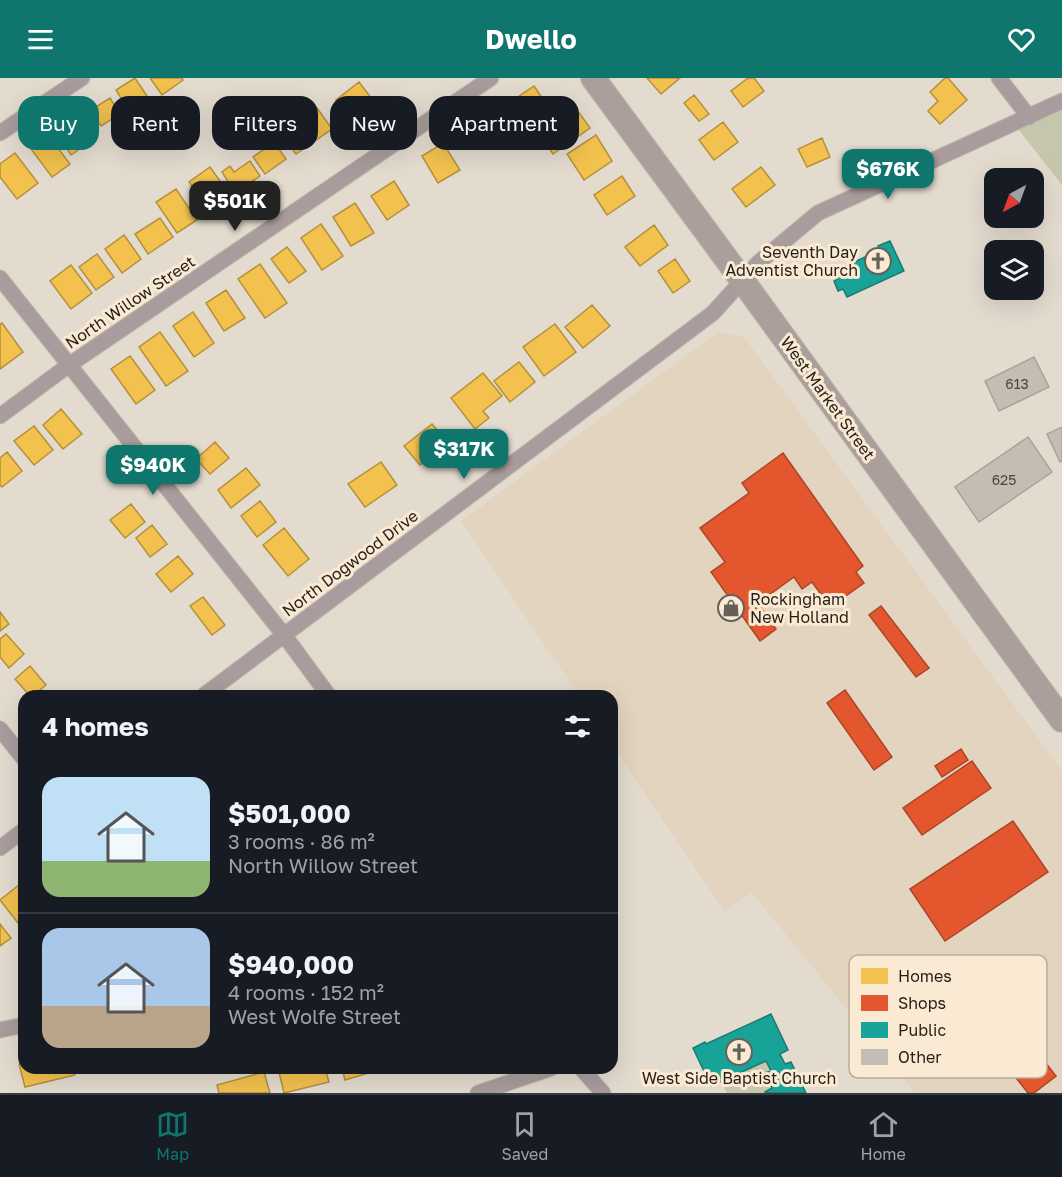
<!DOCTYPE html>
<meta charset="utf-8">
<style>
body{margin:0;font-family:"Golos Text",sans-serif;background:#242831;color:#f1f3f6;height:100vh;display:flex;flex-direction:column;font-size:22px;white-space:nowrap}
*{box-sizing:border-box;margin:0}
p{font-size:20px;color:#9ea1a6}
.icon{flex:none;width:33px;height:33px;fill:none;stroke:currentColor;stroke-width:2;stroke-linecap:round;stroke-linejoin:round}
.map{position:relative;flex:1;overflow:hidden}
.details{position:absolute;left:18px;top:612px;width:600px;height:384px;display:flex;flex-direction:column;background:#171b24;border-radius:18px;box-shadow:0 6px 24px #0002}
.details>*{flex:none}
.guide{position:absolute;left:18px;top:18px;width:600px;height:54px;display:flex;gap:12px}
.needle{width:39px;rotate:221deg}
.tools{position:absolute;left:984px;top:90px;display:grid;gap:12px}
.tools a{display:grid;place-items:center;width:60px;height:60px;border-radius:12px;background:#171b24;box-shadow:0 6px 24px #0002;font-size:30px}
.price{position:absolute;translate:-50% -51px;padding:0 14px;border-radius:12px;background:#0f766e;color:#fff;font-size:20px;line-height:39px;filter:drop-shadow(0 2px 3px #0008)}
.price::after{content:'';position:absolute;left:50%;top:36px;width:18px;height:14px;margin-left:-9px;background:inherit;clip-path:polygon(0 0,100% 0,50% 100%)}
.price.on{background:#222;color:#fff}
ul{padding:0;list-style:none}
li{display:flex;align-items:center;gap:18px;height:150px;padding:0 24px}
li+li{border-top:2px solid #363941}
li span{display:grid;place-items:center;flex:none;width:168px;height:120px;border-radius:18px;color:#555}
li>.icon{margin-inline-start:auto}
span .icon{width:72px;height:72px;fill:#fffc;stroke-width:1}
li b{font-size:26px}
h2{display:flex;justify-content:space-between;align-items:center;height:72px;padding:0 24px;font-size:26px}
.pill{padding:0 21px;border-radius:18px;background:#171b24;box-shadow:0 6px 24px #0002;font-size:21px;line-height:54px}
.pill.on{background:#0f766e;color:#fff}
header{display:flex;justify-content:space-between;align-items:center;height:78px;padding:0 24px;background:#0f766e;color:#fff;font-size:27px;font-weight:700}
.tabs{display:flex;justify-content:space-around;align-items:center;height:84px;border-top:2px solid #363941;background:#171b24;font-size:16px;color:#9ea1a6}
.tabs a{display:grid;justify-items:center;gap:3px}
.tabs .on{color:#0f766e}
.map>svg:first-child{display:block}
</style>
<header><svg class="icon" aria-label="menu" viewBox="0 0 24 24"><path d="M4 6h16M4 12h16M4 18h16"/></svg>Dwello<svg class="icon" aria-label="heart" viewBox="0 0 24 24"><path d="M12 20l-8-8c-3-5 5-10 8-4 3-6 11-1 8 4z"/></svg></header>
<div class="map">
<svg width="1062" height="1015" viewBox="0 0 1062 1015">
<rect width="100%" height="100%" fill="#e4dbcf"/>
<path fill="#e3d4bf" d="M718 254 744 259 1062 693V1015H915L752 815 724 833 612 667V618H579L461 443Z"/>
<path fill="#c5c6ab" d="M1062 25V107L1014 46Z
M766 983 771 993 765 996 772 1010 765 1015H727L721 1003Z"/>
<path fill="#f2c14e" stroke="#b4903d" stroke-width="1.5" d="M135 0 147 18 127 30 116 12Z
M150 0H182L183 2 162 17Z
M647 0H680L661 16Z
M748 0H754L764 13 743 29 731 13Z
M945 0H948L967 22 940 46 928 33 938 23 930 14Z
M359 4 372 21 349 39 336 22Z
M534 8 550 32 509 59 494 35Z
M694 17 709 36 699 43 684 25Z
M110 20 120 36 101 48 91 32Z
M575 29 590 50 553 76 538 54Z
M317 30 332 51 296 76 281 56Z
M80 42 94 61 71 77 58 57Z
M723 44 738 64 714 82 699 62Z
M596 57 612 83 584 102 567 76Z
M49 58 70 86 52 99 31 71Z
M822 60 830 79 807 89 798 71Z
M274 64 286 81 265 96 253 79Z
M443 65 460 92 438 105 422 78Z
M15 75 38 105 17 121 0 99V86Z
M250 83 260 98 235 115 222 94 230 88 234 94Z
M210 89 230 117 209 133 189 104Z
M761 89 775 107 746 129 732 111Z
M622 98 635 118 607 137 594 117Z
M394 103 409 127 387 142 371 118Z
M176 111 197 142 177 155 156 124Z
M355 125 374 155 351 168 333 139Z
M160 140 173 159 148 176 135 156Z
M321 146 343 178 322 192 301 160Z
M654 147 668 167 640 188 625 169Z
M124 157 141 181 122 195 105 171Z
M287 169 306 193 289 205 271 181Z
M97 176 114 199 96 212 79 189Z
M675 181 690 203 673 215 658 193Z
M260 186 287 225 265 240 238 201Z
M71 187 92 215 71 231 50 203Z
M226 212 245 240 224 253 206 225Z
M592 227 610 248 583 270 565 249Z
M193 234 214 265 194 279 173 248Z
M2 245 23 274 0 291V246Z
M555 246 576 274 544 298 523 269Z
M160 254 188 293 166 308 139 269Z
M130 278 155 312 136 326 111 291Z
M519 284 535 304 510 324 494 303Z
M483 295 502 318 483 333 489 340 475 351 451 320Z
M61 331 82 356 63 371 43 347Z
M432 346 448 365 420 387 404 368Z
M34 348 53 372 34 387 14 363Z
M215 364 229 380 210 396 196 381Z
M7 374 22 393 2 409 0 407V380Z
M381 384 397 407 365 429 348 406Z
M246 390 260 407 231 430 218 412Z
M260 423 276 444 257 459 241 438Z
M131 426 145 444 125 460 110 442Z
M152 447 167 466 150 479 136 460Z
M284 450 309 481 288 498 263 467Z
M178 478 193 496 171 514 156 496Z
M203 519 225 547 212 557 190 528Z
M0 534 9 546 0 553Z
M6 556 24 576 9 590 0 579V561Z
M30 588 46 607 33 618H30L15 601Z
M24 803V848L22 850 0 822Z
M0 846 11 860 0 868Z
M24 985V990H74L75 997 25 1009 19 986Z
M278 990H325L329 1004 284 1015Z
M342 990H385L345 1002Z
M264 994 270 1015H219L217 1007Z"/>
<path fill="#e4572e" stroke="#aa4627" stroke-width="1.5" d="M783 375 863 488 856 494 864 505 830 529 812 504 802 511 794 499 758 525 776 551 760 563 711 494 725 484 700 450 749 415 742 405Z
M881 528 929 590 916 599 869 537Z
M845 612 892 679 874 692 827 625Z
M961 671 968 682 942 699 935 688Z
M972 683 991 710 922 757 903 730Z
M1013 743 1048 794 945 863 910 811Z
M1028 962 1056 998 1034 1015H1028L1002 982Z"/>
<path fill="#17a398" stroke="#1b7b71" stroke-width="1.5" d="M890 163 904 193 847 219 843 211 838 213 834 203 838 201 835 193 880 172 878 168Z
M771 936 788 972 780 976 785 986 791 984 806 1015H765V1014L772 1010 765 995 771 993 766 983 711 1008 693 970 705 964 706 966Z"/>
<path fill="#c4bdb4" stroke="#aaa299" stroke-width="1.5" d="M1034 279 1049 309 999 333 985 303Z
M1062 349V383L1060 384 1047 356Z
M1028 359 1052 394 979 444 955 409Z"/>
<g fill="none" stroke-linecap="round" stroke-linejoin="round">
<defs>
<path id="minor" d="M999 0 1029 39
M0 55 82 0
M0 200 284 557 329 618
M0 338 69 287 491 0
M203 618 713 235 758 185 818 135 1062 23
M0 651 24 681
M0 770 24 752
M0 952 24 947
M581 990 603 1015
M478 1015 552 990"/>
<path id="primary" d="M593 0 742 202 1062 642"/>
</defs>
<use href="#minor" stroke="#c0b8af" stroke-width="17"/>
<use href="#primary" stroke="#c0b8af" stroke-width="26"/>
<use href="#minor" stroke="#a89d9c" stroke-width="15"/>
<use href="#primary" stroke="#aa9f9b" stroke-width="24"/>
</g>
<defs>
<symbol id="church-ring" viewBox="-11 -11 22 22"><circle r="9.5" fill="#fae9d3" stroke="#676057" stroke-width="1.5"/><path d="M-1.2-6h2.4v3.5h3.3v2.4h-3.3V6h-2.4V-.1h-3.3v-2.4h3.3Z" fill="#676057"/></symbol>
<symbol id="shop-ring" viewBox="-11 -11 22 22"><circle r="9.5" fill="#fae9d3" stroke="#676057" stroke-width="1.5"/><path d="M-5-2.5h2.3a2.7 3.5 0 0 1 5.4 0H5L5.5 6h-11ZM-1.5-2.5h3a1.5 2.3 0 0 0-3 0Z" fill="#676057"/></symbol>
</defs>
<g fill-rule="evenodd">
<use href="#church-ring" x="863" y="168" width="30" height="30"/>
<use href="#shop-ring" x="716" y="515" width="30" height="30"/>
<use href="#church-ring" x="724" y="959" width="30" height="30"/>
</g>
<g text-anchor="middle" stroke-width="6" stroke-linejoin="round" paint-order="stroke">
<g font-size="14" fill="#4c463e">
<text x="1017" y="311">613</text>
<text x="1004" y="407">625</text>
</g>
<g font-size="16" fill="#241e16" stroke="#fae9d3" text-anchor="end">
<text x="858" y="180">Seventh Day<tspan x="858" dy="18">Adventist Church</tspan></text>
<text x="750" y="527" text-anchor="start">Rockingham<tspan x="750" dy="18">New Holland</tspan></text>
<text x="739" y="1006" text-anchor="middle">West Side Baptist Church</text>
</g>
<g font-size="16" fill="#241e16" stroke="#fae9d3">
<text transform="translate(130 224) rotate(-34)" y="6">North Willow Street</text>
<text transform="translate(828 320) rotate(54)" y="6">West Market Street</text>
<text transform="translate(350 485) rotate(-37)" y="6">North Dogwood Drive</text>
</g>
</g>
<rect x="849" y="877" width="198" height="123" rx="9" fill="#fae9d3" stroke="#baac9a" stroke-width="1.5"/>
<rect x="861" y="890" width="27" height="16" fill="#f2c14e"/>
<rect x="861" y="917" width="27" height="16" fill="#e4572e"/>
<rect x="861" y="944" width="27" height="16" fill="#17a398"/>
<rect x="861" y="971" width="27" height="16" fill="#c4bdb4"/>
<g font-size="16" fill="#241e16">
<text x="898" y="904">Homes</text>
<text x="898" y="931">Shops</text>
<text x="898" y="958">Public</text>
<text x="898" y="985">Other</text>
</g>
</svg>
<div class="tools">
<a><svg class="needle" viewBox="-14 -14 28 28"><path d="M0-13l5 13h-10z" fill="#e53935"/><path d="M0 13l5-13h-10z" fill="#9ea1a6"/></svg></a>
<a><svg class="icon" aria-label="layers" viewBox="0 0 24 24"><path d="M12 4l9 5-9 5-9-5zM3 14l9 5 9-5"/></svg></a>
</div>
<b class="price" style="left:888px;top:122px">$676K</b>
<b class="price on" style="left:235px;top:154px">$501K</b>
<b class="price" style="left:464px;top:402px">$317K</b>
<b class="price" style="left:153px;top:418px">$940K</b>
<div class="guide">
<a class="pill on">Buy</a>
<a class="pill">Rent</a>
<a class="pill">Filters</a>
<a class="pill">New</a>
<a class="pill">Apartment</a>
</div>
<section class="details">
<h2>4 homes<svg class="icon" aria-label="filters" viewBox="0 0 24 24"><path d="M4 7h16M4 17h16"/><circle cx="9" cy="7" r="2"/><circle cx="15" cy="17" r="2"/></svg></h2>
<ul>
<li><span style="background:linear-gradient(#bfe0f5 70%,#8fb573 0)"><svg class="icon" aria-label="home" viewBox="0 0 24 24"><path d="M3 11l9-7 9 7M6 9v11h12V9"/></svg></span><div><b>$501,000</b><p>3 rooms · 86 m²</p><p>North Willow Street</p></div></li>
<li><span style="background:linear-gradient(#a9c7e8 65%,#b9a48a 0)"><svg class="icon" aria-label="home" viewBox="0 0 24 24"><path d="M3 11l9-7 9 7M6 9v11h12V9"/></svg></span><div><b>$940,000</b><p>4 rooms · 152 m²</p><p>West Wolfe Street</p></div></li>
</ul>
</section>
</div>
<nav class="tabs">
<a class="on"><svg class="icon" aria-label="map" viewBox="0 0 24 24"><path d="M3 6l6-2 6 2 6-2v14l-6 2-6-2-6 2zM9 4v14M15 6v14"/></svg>Map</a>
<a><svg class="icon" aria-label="saved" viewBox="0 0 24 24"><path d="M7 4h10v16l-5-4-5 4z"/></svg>Saved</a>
<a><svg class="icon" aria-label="home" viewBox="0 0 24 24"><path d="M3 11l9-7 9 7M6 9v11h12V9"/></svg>Home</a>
</nav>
